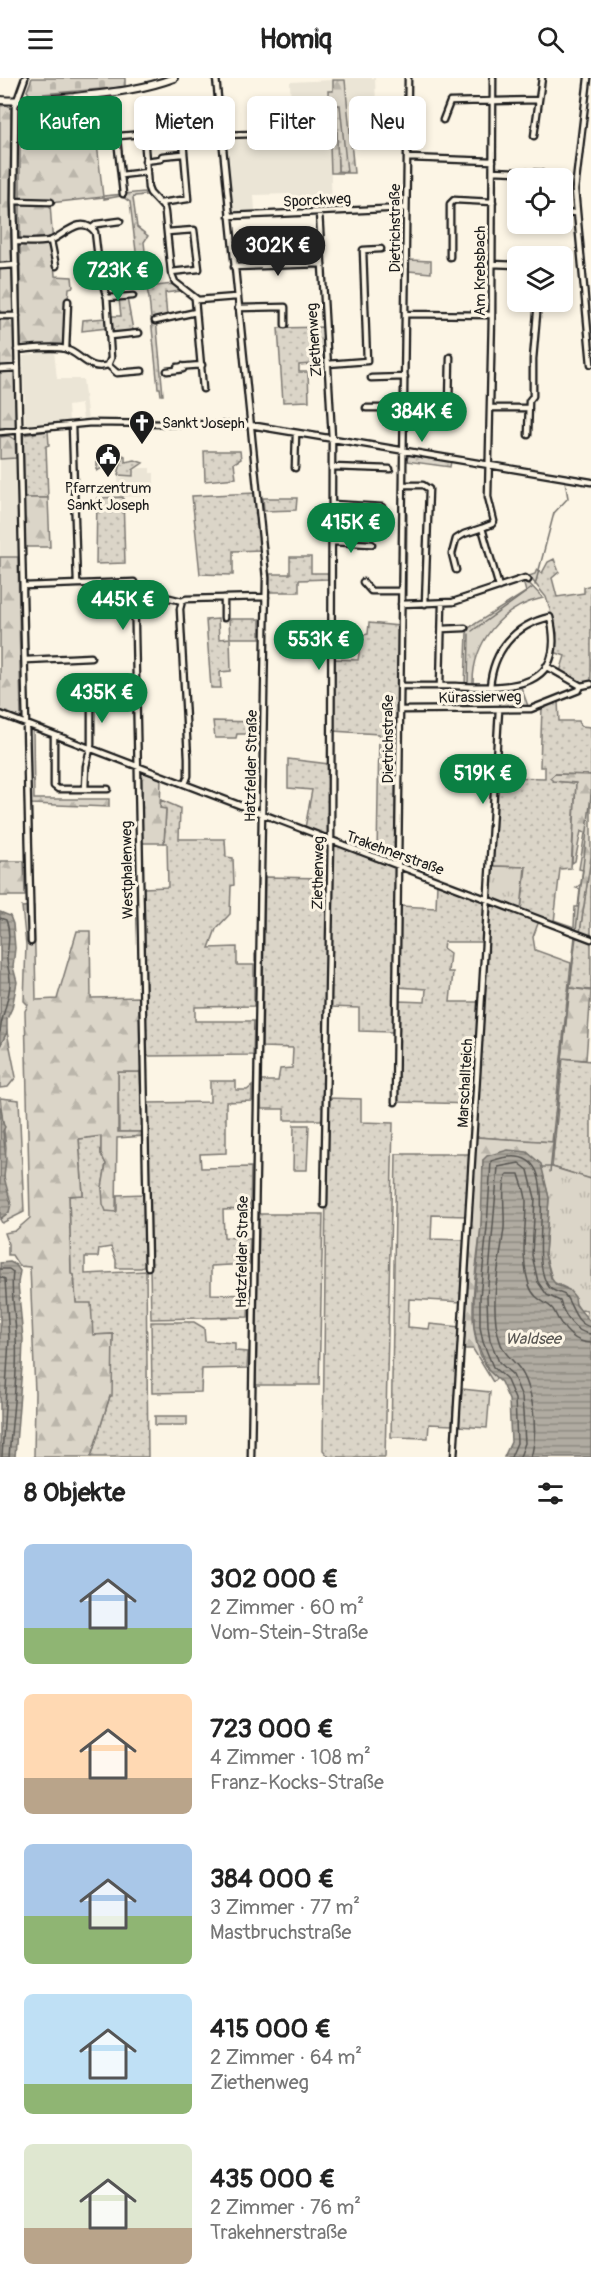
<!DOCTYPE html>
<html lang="de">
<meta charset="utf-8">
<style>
body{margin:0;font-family:Pangolin,sans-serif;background:#f2f2f2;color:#222;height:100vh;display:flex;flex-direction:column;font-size:22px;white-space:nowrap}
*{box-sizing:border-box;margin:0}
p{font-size:20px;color:#767676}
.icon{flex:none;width:33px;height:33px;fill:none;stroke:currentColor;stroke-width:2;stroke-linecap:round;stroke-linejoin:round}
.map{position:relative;height:1379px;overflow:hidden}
.sheet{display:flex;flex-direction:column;background:#fff;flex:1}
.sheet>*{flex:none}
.hud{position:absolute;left:18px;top:18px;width:555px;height:54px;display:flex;gap:12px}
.buttons{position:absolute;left:507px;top:90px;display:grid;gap:12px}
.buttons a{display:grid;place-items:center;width:66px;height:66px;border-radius:9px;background:#fff;box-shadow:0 3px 9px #0003;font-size:30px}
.price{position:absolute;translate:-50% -51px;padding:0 14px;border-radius:21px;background:#0b8043;color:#fff;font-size:20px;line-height:39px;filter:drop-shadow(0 2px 3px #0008)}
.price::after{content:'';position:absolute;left:50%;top:36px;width:18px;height:14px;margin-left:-9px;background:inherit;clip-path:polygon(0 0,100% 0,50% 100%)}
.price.current{background:#222;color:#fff}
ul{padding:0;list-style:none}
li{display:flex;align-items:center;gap:18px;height:150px;padding:0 24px}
li span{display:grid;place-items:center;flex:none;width:168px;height:120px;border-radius:9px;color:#555}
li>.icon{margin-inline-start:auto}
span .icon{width:72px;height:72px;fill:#fffc;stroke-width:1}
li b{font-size:26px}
h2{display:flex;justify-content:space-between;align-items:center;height:72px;padding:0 24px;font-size:26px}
.chip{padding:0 21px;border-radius:9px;background:#fff;box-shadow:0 3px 9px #0003;font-size:21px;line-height:54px}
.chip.current{background:#0b8043;color:#fff}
header{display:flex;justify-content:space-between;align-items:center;height:78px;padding:0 24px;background:#fff;font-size:27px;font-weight:700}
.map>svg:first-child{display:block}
</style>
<header><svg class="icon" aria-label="menu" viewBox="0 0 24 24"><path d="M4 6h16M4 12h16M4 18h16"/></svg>Homiq<svg class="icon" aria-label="search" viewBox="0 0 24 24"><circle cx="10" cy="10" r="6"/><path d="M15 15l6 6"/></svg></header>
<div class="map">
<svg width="591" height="1379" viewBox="0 0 591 1379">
<defs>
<pattern id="grass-dots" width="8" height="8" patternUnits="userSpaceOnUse" patternTransform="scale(1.5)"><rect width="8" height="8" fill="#dbd5c8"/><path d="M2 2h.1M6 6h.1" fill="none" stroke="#bbb6ab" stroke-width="1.8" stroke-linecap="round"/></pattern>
<pattern id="forest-firs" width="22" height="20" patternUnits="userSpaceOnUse" patternTransform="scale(1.5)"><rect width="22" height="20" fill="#dbd5c8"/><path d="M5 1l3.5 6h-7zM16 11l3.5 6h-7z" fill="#bbb6ab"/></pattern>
<pattern id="cemetery-stones" width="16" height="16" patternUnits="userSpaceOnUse" patternTransform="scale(1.5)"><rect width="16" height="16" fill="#dbd5c8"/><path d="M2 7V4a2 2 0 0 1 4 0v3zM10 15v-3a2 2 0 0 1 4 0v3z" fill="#bbb6ab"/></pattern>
<pattern id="park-tufts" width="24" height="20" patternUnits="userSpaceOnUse" patternTransform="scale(1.5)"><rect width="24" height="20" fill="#dbd5c8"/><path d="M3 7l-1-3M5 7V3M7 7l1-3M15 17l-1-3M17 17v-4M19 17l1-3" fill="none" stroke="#bbb6ab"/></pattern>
<pattern id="water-rules" width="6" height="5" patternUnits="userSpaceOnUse" patternTransform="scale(1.5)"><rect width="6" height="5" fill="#b0aba1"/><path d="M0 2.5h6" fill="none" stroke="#8e8a82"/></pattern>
</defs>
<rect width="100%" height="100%" fill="#fcf5e5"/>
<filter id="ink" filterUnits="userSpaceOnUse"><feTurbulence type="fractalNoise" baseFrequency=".0167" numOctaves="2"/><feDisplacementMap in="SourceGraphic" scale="12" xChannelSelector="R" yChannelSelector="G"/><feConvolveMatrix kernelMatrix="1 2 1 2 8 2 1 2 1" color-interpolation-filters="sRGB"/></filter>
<g filter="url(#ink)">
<path fill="#ebe5d6" d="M346 0H375L376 26H348Z
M333 2V13L328 14 332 130 289 132V116L254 117 255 133H232L225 54 288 53 287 31 291 30 290 4Z
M50 273H54L57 301H83L88 342H83L81 326 68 328 69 344 25 346 23 278Z
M17 381 18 478H0V381Z
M138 390H150V395H154V418L119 419 118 399H134L135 393Z"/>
<path fill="url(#grass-dots)" stroke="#7c7872" stroke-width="1.5" d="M340 26 348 94H338L336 27Z
M144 114 145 117 135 118 133 120 137 149 148 158 144 164 148 200 156 208 173 206 181 213 165 215 167 240 156 241 163 317H161L160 310H158L149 220 146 206 139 198 130 124 121 118 104 121V118Z
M127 220 133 252 116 255 113 253 112 238H121L119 221Z
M106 240 107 250 82 253 83 242Z
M324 249 325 285 299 287V294H308L309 323 283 324 278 250Z
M48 353 49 367 46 368 48 420H24L23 357Z
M204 373H240L241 381 234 385 236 400 205 403Z
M123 377 125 378V384L135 382 143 385 133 392V398L118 397Z
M409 377 451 383 450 389 406 383Z
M101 378H120L116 390H102L97 393V384Z
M255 415 261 472 233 473V497L200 496 192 418Z
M123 419 125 485 96 486 97 420Z
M263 420H297L296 432 264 433Z
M290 479H311V495H328V501L299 502V514H270V496H290Z
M554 481 559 494 552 500 557 519 584 515V509L591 507V605L582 607 560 594 565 578 554 574 557 555 546 519 529 498 535 496 537 491 542 495 548 484Z
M218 541 219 561 230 560 229 541H260V560H230L231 593 220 594 221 610H211L206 542Z
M369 545 399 548 394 784 377 778 379 656 333 653 334 581 358 582 362 557 368 556Z
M521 609 528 628 499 629 500 611Z
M558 623 559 643H579L581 648 591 649V697L555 696 551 700 554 703 576 705 571 790 560 791 554 844 521 832 526 789 492 788 498 699 545 700V689H540L542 629Z
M213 643 259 644V656H237L236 660H215Z
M288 681 329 686V759L305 750 312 712 288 710Z
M161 722 180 730 179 761H225L226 779 233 780 234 807 231 808 230 836 216 851 209 870 237 869V887H254V928L195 929V943H254L253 977 146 978 143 810 168 809 167 765H164L166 732 160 730Z
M333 766 396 790 393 954 359 953V930L329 929Z
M591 779V858L580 854Z
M265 799 328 800 324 1042H284V1031H261V1003H278L280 991 292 990 293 970 262 969Z
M437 805 486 824 484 864H444L443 870 450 875 448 894H453L450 924H479L474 1026 398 1024 399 923 425 924 426 911 398 909 401 828 436 830Z
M490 826 539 843 533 859 535 872 571 885 552 1064 476 1059Z
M576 859 591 864V912L570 910Z
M563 980 591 983V1101L552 1089Z
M118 994H140L143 1054H119Z
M210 1003H236V1012H247L252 1008V1023L226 1024V1075L200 1076 201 1090 251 1089 250 1131 223 1132 224 1159 250 1161 249 1186 211 1188V1216L249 1217 248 1239 151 1241 147 1025 210 1024Z
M327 1020 361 1021V1044L393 1045 385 1379H329L323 1372Z
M294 1047H309L307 1092H293Z
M101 1058V1076L106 1086 102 1110 106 1133H117V1117L145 1116V1188L141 1190H116V1182L111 1169 99 1171 98 1179H85V1196L146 1193 148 1379H91L110 1318 113 1256 92 1257 76 1225 74 1197H71L69 1118 83 1116 79 1061Z
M396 1076H470L466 1138 432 1137 431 1161 465 1162 462 1224 409 1221 408 1249 429 1251 430 1246 460 1249 452 1347 429 1346 428 1360 391 1359Z
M259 1136H323L319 1307H256Z
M151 1244H194L204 1250 205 1263 235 1265V1273L248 1274 247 1290 202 1291 201 1314 152 1315Z
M462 1311 490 1314 487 1350 459 1348Z
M155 1338H187V1347H155Z"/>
<path fill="url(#forest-firs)" stroke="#7c7872" stroke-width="1.5" fill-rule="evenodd" d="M333 2H345L354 95H331L328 13H333ZM336 27H340L347 94 338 93Z
M92 21 103 119 50 125 55 198 72 199 73 209 69 210 64 267 20 269V30L45 29 80 23 79 28 69 31V53L90 55C94 41 93 34 87 22Z
M7 27 11 30 10 125 17 350 0 351V28Z
M9 358 15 362 16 380 0 381V359Z
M48 420 50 469H25L24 420Z
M0 479H18L21 641 0 633Z
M28 651 33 653 34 721H109V729L31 726Z
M140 693 161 701 160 730 166 731 164 765H141Z
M555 696 591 697V779L580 854 544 842 545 841 554 844V842L574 849 575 829H578L580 811 576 810 581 806 583 792 579 791 585 755 581 753 575 783 572 785 576 705 553 703 550 700Z
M0 783H24L25 818H0Z
M34 828 36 922 57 921 77 853H90L91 920 140 919 141 994H118V1054H145V1058L117 1060 116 1134 106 1133 103 1126 102 1110 106 1086 101 1076V1058L79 1061 83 1117 69 1118 71 1196 74 1197 76 1225H91L93 1257 113 1256 112 1318H110L91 1379H34L35 1315 30 1189 19 1188 12 1177H8V1166L4 1155 15 1153 30 1140 25 933 28 927 24 923 26 867 22 829Z
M570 910 591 913 586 982 562 980Z
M7 954 16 999 8 1009 0 1010V968Z
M0 1020 19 1022 24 1134 2 1145 0 1141 9 1134 4 1099 6 1069Z
M476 1059 554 1064 552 1089 569 1094 549 1160V1120L540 1086C513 1074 511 1068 483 1082 484 1104 483 1126 481 1148 477 1192 458 1267 497 1300L493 1304 473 1271H463Z"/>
<path fill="url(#cemetery-stones)" stroke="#7c7872" stroke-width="1.5" d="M32 0H125V9L30 17 27 13Z"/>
<path fill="url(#park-tufts)" stroke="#7c7872" stroke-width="1.5" d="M409 182 431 183V195L409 193Z
M526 502 543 520C501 529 472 565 473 607H465L467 555 470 549 526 514 523 503Z
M492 788 525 789 521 832 491 821Z
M541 1089H552L591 1101V1245L586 1239 587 1233 582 1232 581 1234 566 1210 553 1204 545 1176 549 1120Z"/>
<path fill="url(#water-rules)" stroke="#75726c" stroke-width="1.5" d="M0 834 10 838 13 846 15 870 13 889 17 904 12 930 7 941V954L0 968Z
M0 1028C4 1036 0 1042 5 1049L3 1053 6 1081 4 1099 11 1126 9 1134 0 1141Z
M508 1072 527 1074 541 1086 549 1120 545 1176 551 1200 556 1207 569 1212 575 1219 576 1227 591 1245V1379H504L511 1364 509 1322 501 1304 489 1293 477 1265 474 1249V1219L481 1148 483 1082 487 1078Z
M10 1184 16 1187 20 1193 18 1205 23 1261 22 1289 15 1379H0V1185Z"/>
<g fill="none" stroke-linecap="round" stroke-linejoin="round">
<path stroke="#575551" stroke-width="1.5" d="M0 840 6 842C11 854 8 868 7 880 7 888 10 895 10 903 11 917 1 939 0 954
M0 1191H9L13 1194C10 1216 16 1238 16 1259 18 1299 12 1340 9 1379
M0 1199 5 1201 9 1261 2 1379
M511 1379 517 1365 515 1321 506 1300 493 1289 483 1264 480 1249V1219L487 1149 491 1083C575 1054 522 1175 549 1209 553 1214 560 1214 565 1217 573 1228 575 1246 591 1249
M520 1379 525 1365 522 1319 513 1297 499 1284 490 1262 488 1248 487 1219 498 1089 519 1085 528 1092 535 1120 532 1177 538 1204 547 1217 560 1223C564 1237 575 1255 591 1256
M531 1379C538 1356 534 1309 519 1290 511 1280 502 1274 499 1260 489 1225 500 1185 504 1150 505 1134 501 1111 507 1096H519C521 1104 526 1114 526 1123 526 1153 520 1178 529 1207 535 1225 550 1224 554 1233 561 1248 573 1265 591 1265"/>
<path stroke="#75726c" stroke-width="1.5" d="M535 507 554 435 568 420 565 403
M406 523 407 436
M472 553 532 510
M468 606 469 556
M467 627V612
M576 852 591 717
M255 884V876
M550 1094 575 858"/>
<defs>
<path id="minor" d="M25 0 15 28 14 123 31 864
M216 0 266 500 251 1379
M493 0 492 237 488 419 494 443 492 446 482 450 499 509
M588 0 575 112 591 286
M443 42 450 24 539 22
M534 58 542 0
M368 62V29L408 26
M408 80 493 83
M145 83 161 81 162 78 183 76
M493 93 541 95
M121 97 147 94
M123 116 117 61 119 58 143 56
M14 123 51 124
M160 125 188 121 180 27
M319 134 332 360 331 763 324 1127
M562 134 576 135
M229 138 406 130
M92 150 97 146 120 143
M167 154 194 152 199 191 171 194
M51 163 56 188
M15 164C26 164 38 165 49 163 62 160 80 135 95 154L100 197 107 220 111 280 108 287C88 294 81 275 65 271 53 268 30 271 17 272
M450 179V126L454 122 493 124
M99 183 125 182
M492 186 518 187
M0 188 16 187
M234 189 321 186
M236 219 198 222 175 204 171 194 165 135 164 130 150 115 148 110 143 44 148 39 157 38 167 42 190 58 288 55
M107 220 133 218
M195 221 203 311
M238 230 285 229V247
M406 236 492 237
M0 238H17
M155 243 196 234
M110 258 139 255
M66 271 68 223
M328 286 367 283 363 172 381 171
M108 287 117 295 142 293
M182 288 183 291 177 292V289L202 287
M0 291 18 290
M167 293 177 292
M371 300 405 299
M366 330H446L449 326 450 279
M490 330H529
M72 347 77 506
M0 354 91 345 250 347 591 404
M528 357 529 323 533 318V281L538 224
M332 389 390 391
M295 390 296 355
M404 407H423L429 411 425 526
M332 426 382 429
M332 464 372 466
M456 492 452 476 456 461 464 456 482 450
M363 504 371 513H401
M24 508 134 504 148 1189
M224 520V540
M157 521 170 520 182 523
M401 526 453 524 525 500 528 502
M442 551 465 550
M26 582 91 579
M546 588 581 608
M400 608C419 608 437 608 456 608 508 610 568 614 550 539 514 547 493 573 490 609
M440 608 442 526
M91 628H104
M400 632 531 631 579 612 581 608 591 606
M0 636 591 861
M54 658V708L58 711H85L86 688 91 667V618
M185 706 188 698V680L180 531 182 523 186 521 266 519
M85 711H108
M395 1024 408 0
M454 1379 499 632"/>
<path id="major" d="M0 22C25 24 49 21 74 19 108 15 142 12 174 0"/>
</defs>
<use href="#minor" stroke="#1c1c1c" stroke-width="9"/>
<use href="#major" stroke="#1c1c1c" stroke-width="10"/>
<use href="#minor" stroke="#fcf5e5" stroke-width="4.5"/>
<use href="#major" stroke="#fcf5e5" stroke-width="6"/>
</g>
</g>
<defs>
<symbol id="church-pin" viewBox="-11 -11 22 30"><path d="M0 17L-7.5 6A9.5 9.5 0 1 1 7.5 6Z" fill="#1c1c1c" stroke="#fcf5e5"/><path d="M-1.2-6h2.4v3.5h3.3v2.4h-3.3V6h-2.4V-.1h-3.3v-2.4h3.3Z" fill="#fff"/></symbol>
<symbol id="civic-pin" viewBox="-11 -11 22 30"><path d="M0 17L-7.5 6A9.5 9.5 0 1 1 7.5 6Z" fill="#1c1c1c" stroke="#fcf5e5"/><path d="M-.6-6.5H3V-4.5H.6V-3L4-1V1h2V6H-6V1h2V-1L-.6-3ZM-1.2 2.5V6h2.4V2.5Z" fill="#fff"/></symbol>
</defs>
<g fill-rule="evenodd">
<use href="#church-pin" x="127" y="330" width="30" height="40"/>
<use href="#civic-pin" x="93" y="363" width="30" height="40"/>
</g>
<g text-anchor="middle" stroke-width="6" stroke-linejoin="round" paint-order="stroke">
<g font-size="15" fill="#1c1c1c" stroke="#fcf5e5">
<text transform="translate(317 122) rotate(-3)" y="5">Sporckweg</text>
<text transform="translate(395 150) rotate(-90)" y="5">Dietrichstraße</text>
<text transform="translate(480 193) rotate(-90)" y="5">Am Krebsbach</text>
<text transform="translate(314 262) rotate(-94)" y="5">Ziethenweg</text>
<text transform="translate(480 619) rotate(-1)" y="5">Kürassierweg</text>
<text transform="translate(388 661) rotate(-90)" y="5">Dietrichstraße</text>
<text transform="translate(251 688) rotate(-89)" y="5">Hatzfelder Straße</text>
<text transform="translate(395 775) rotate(20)" y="5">Trakehnerstraße</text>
<text transform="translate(127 792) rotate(-91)" y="5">Westphalenweg</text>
<text transform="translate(318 795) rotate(-89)" y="5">Ziethenweg</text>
<text transform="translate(465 1005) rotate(-87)" y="5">Marschallteich</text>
<text transform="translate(242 1174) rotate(-89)" y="5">Hatzfelder Straße</text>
</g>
<g font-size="15" fill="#1c1c1c" stroke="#fcf5e5" text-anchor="start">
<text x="162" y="350">Sankt Joseph</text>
<text x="108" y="415" text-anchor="middle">Pfarrzentrum<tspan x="108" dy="17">Sankt Joseph</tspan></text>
</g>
<g font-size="16" font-style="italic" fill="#575551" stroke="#fcf5e5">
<text x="533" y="1266">Waldsee</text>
</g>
</g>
</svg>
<div class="buttons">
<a><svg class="icon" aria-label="locate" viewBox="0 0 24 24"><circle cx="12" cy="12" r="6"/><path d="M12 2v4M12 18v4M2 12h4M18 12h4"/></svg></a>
<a><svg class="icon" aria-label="layers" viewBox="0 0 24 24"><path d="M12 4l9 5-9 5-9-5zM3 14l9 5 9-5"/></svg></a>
</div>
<b class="price current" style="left:278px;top:199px">302K €</b>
<b class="price" style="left:118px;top:224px">723K €</b>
<b class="price" style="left:422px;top:365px">384K €</b>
<b class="price" style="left:351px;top:476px">415K €</b>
<b class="price" style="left:123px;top:553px">445K €</b>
<b class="price" style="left:319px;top:593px">553K €</b>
<b class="price" style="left:102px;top:646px">435K €</b>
<b class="price" style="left:483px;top:727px">519K €</b>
<div class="hud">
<a class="chip current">Kaufen</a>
<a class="chip">Mieten</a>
<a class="chip">Filter</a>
<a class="chip">Neu</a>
</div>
</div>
<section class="sheet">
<h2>8 Objekte<svg class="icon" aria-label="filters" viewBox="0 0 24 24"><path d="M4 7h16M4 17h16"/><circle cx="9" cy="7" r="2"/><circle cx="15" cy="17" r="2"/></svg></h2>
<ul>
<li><span style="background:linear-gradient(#a9c7e8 70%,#8fb573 0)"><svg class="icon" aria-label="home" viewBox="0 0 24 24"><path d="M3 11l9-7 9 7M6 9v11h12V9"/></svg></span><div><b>302 000 €</b><p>2 Zimmer · 60 m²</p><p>Vom-Stein-Straße</p></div></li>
<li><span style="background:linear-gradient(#ffd9b3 70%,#b9a48a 0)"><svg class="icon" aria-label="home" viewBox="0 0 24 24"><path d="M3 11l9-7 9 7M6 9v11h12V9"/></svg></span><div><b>723 000 €</b><p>4 Zimmer · 108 m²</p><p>Franz-Kocks-Straße</p></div></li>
<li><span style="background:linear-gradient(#a9c7e8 60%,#8fb573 0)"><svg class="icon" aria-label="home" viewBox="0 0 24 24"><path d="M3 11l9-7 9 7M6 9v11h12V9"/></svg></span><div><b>384 000 €</b><p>3 Zimmer · 77 m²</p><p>Mastbruchstraße</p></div></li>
<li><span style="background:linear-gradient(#bfe0f5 75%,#8fb573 0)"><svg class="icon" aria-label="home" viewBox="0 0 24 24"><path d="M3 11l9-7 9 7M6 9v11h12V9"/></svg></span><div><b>415 000 €</b><p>2 Zimmer · 64 m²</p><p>Ziethenweg</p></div></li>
<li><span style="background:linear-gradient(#dfe7d0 70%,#b9a48a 0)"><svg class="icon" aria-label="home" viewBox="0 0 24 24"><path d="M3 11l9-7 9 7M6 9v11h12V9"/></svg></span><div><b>435 000 €</b><p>2 Zimmer · 76 m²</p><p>Trakehnerstraße</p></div></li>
</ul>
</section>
